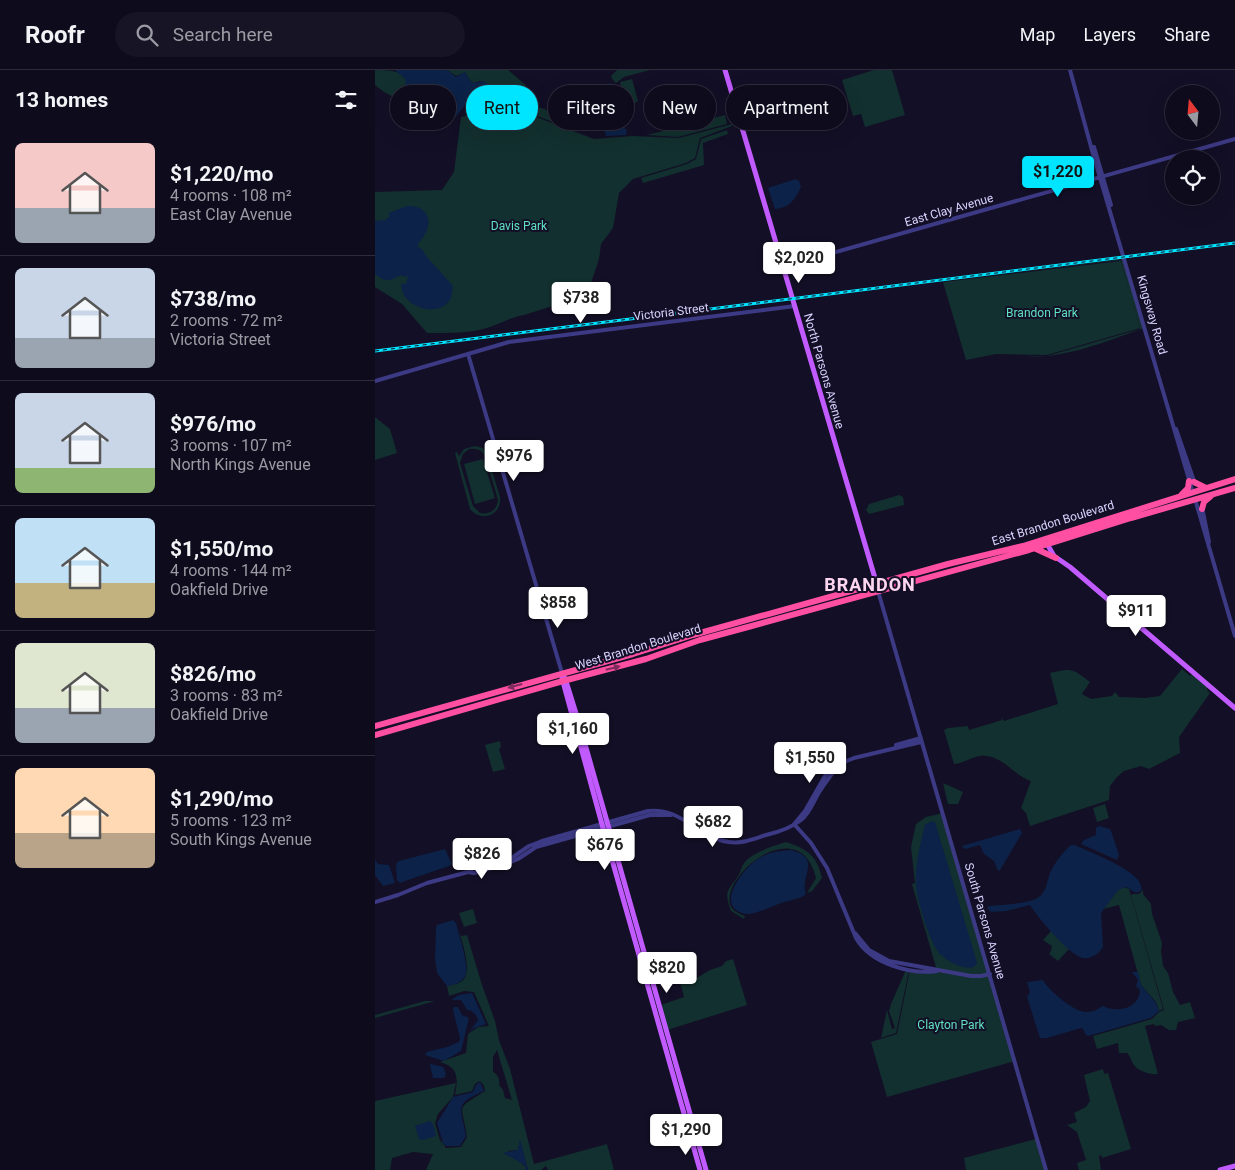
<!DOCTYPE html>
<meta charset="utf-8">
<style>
body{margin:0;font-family:Roboto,sans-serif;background:#171425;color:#f1f3f6;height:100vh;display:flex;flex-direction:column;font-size:19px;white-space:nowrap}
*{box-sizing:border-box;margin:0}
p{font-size:16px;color:#9b9ba3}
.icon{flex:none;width:28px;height:28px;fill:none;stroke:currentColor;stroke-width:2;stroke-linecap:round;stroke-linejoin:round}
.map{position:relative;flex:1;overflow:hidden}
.drawer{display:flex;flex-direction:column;background:#0e0b1c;width:375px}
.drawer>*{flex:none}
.hud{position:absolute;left:15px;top:15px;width:475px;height:45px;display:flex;gap:10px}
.needle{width:32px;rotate:344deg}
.buttons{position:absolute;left:790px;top:15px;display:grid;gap:10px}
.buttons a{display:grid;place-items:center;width:55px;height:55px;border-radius:50%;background:#0e0b1c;box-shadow:0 5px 20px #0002,0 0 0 1px #2e2b3b;font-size:25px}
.price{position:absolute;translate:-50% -42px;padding:0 11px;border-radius:5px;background:#fff;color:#222;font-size:16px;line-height:32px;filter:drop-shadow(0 1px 2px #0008)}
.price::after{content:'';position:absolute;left:50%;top:30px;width:15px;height:11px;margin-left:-8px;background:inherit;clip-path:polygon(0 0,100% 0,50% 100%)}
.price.active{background:#00e5ff;color:#111}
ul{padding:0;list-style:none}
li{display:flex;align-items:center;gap:15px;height:125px;padding:0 15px}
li+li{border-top:1px solid #2e2b3b}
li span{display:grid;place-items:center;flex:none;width:140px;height:100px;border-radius:8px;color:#555}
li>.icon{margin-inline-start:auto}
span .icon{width:60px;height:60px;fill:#fffc;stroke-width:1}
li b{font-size:21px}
h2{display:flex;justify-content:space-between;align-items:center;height:60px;padding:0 15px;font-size:21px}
.chip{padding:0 18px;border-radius:22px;background:#0e0b1c;box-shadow:0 5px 20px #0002,0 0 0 1px #2e2b3b;font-size:18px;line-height:45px}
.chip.active{background:#00e5ff;color:#111}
header{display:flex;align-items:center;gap:30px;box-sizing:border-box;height:70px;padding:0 25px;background:#0e0b1c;border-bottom:1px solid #2e2b3b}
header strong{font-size:24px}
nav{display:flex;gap:28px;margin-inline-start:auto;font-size:18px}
.search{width:350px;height:45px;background:#171425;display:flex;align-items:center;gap:12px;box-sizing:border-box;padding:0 18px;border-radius:28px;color:#9b9ba3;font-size:19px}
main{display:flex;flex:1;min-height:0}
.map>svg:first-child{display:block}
</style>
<header>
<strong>Roofr</strong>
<div class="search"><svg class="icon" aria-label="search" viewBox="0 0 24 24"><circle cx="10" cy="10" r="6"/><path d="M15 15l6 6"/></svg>Search here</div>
<nav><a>Map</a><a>Layers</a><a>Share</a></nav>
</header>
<main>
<section class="drawer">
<h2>13 homes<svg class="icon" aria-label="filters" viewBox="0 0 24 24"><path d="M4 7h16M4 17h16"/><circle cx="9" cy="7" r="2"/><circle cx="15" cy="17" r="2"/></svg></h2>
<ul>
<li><span style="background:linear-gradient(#f6c9c9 65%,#9aa5b1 0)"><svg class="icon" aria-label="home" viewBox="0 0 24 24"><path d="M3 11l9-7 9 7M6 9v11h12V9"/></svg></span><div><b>$1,220/mo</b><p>4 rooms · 108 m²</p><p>East Clay Avenue</p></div></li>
<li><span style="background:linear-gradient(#c9d6e8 70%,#9aa5b1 0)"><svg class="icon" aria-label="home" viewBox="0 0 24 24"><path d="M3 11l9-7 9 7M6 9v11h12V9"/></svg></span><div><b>$738/mo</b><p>2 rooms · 72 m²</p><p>Victoria Street</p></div></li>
<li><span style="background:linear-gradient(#c9d6e8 75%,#8fb573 0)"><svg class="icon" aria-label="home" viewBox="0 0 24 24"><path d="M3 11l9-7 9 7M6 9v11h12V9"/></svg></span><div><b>$976/mo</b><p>3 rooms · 107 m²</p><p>North Kings Avenue</p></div></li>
<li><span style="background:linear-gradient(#bfe0f5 65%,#c2b280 0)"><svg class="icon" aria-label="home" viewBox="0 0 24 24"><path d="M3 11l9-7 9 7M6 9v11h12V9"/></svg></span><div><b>$1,550/mo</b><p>4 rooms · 144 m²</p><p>Oakfield Drive</p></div></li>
<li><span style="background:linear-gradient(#dfe7d0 65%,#9aa5b1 0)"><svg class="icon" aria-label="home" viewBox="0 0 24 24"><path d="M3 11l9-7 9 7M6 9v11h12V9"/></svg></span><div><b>$826/mo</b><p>3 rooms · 83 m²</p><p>Oakfield Drive</p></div></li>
<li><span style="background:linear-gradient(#ffd9b3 65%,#b9a48a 0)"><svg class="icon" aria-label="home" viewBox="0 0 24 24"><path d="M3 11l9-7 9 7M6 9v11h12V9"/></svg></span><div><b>$1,290/mo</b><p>5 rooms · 123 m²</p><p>South Kings Avenue</p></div></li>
</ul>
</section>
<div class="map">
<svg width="860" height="1100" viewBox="0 0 860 1100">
<rect width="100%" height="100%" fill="#130f26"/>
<path fill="#12302f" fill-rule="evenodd" d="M0 0C12 0 34 0 31 16L34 20 28 32 9 22 0 15Z
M72 0H133C138 4 154 17 155 21 158 28 155 29 161 37L170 39 186 55 130 34 118 37 117 34 122 23 119 22 115 15 105 11 99 13 95 11 90 2C78 8 82 6 72 0Z
M242 0H275L249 7 241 13 238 10 236 6Z
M499 0H517L530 45 490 57 486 44 478 46 467 10Z
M257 9 263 31 257 35 249 33 245 12Z
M130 35 219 69 258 66 304 68 357 54V56L325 68 320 88 311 93 258 109 244 123 238 158 226 174 224 189 212 225 149 245C137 247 127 253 115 257 95 264 73 263 52 263L27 234 0 217V122L67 120 79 102 86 47Z
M350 45 352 54 303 67 272 65Z
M352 60 353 64 328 73 329 95 268 113 266 108 312 94 321 89 326 69Z
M748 189 769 258C735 270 687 290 652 286H672L765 259 746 190 569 211Z
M746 191 765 258 672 285 621 284 591 290 568 212Z
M0 347 15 359 22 383 0 390Z
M100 376 108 378 112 384 125 427C127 445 107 453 95 439L80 383 82 382 84 386 89 379ZM94 379C101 378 107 380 110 386L123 430C122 440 115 445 105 443L98 436 85 393 88 384Z
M108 389 120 428 100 434 89 394Z
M524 425 528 427 529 435 494 444 491 440 494 434Z
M807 599 815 606 817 604 833 617 832 620 835 623 804 667 805 683 774 699 766 696 749 701 742 707 735 716 734 730 655 756 651 743 646 738 656 711C639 706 626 683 605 686 596 687 587 694 579 694L569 660 573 658 593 656 594 660 627 650 626 647 629 651 683 634 675 603C697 598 697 598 715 612L707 624 716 629 737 626 740 622 744 627 771 628 785 626Z
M125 671 126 677 124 679 130 699 118 702 110 675Z
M568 713 588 722 583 734H573Z
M730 734 734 748 722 752 718 738Z
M568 743 640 991 512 1027 496 972 522 964 535 899 570 903 562 901 537 814 540 813 536 777 541 754 551 747Z
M411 772C433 779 442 786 447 808L437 821 432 823 441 808C424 738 339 811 357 838 360 842 365 844 370 846L369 849 356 841C349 820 352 822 363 806 366 802 366 796 370 792 377 783 400 775 411 772Z
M749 817 754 819 788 939 784 941 781 932 766 915 744 835 728 839 743 820Z
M768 820V824L776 834 777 844 787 873 786 881 788 896 793 903 798 922 805 935 815 932 820 948 803 952 801 960H794L786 955 780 956 779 954 770 956 783 1004C775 1005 763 1001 759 995 756 991 756 987 752 983H744L743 973 722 979 718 966 777 949 784 942 789 940 756 825 758 824H764Z
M98 839 102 853 89 857 84 843Z
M84 861 86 866 92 865 107 915 120 951 124 970 135 999 159 1094 232 1074 239 1100H173L171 1096 166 1100H153L145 1071 143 1080 133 1081 150 1096V1100H51L58 1084 38 1082 17 1088 15 1100H0V1031L81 1013 78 1027 63 1044 60 1053 68 1081 65 1069 71 1078 86 1077 92 1067C87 1032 79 1041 110 1021L109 1016 105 1011 100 1014 97 1021 80 1025C83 1009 84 997 65 992L91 983 93 964 103 957 114 956 99 922 89 921 74 926 72 916C77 915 83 914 87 911 98 903 87 872 84 861ZM122 980 137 1030 130 1028 128 1020 124 1015C125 1010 123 1004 118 1002V987Z
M676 861 694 879 683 891 674 884 676 881 677 876 668 870Z
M358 889 372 935 292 960 286 935 309 927 305 912 320 909 335 900 347 896 351 891Z
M531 900H534L521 963 506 968 512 940 517 959 520 958 514 941 516 934Z
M50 931H60L0 948V945Z
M728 999 729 1004 733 1003 756 1079 727 1088 726 1085 724 1086 726 1100H704L702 1093 711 1090 702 1062 692 1055 702 1052 699 1043 711 1037 715 1031 709 1005Z
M661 1069 670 1100H591L589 1088Z"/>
<path fill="#0c2248" d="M20 0H72L81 7 90 2 95 11 99 13 108 11 115 15 113 25 117 30 118 37 101 39 100 36 91 34 79 49 61 46 29 32 34 20 30 16C33 6 25 6 20 0Z
M236 13C242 18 242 48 252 61L251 65 231 66 219 23 221 18Z
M421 109 424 111 426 117C420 130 414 138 400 139L393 118Z
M32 136C49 135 58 146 51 162 49 167 45 171 42 176L47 179 51 186 78 216C77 220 77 225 76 228 67 245 43 241 32 229 28 225 27 219 26 214H31L33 206 29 207 27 205C15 210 12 214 0 204V151L10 150 14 147V143Z
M557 751 560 752 601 889 602 893 599 897C589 900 573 892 565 884 555 874 542 830 541 815 540 795 545 775 550 755Z
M724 756 735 759 736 761 744 785 742 790 706 774 709 770 721 765V758Z
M645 759 647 763 625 800 623 801 619 791 609 784 605 775 590 779 587 776Z
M696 775H700C714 782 773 803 766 821L761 823 751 817 743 820 726 843 728 877C724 884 714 891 705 887 692 882 663 848 655 835L631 841 616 842 612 838 614 836C625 835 655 834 664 827 671 822 672 811 675 803 680 792 687 783 696 775Z
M70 779 77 794 74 796 30 811 25 813 22 810 21 794 24 791Z
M416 780C448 788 424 807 431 824L427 827C419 830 410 831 401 835 392 838 382 844 372 844 368 844 364 842 361 840 345 828 371 796 383 789 393 782 404 781 416 780Z
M0 790 3 794 14 795 20 813 8 816 0 805Z
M78 850 81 853C84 866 93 891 91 904 89 912 79 915 72 916L62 903 60 888 61 858 62 855Z
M757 902H763L766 915 781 933 784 941 776 948 713 966 710 964 708 959 706 958 672 968H665L652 927 655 922 652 912 668 910C673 920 700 943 712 942 718 942 723 939 728 936 742 943 764 939 765 920L761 916 763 910Z
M97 923 111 954 99 958 94 962 103 950 101 945 95 940H92L86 930H76L84 925Z
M79 937H83L87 945 94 948 86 981 69 991 50 985 52 982 72 977 84 972 85 968 78 940Z
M56 994 68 997 71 1004 69 1008H58L55 995Z
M105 1012 109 1021C78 1034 86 1038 91 1066L85 1076H71L68 1073 62 1053 78 1027 98 1022 101 1015Z
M55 1051 58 1054 61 1066 48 1070 44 1069 40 1056Z
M145 1069 153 1100H150V1095L128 1083 143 1080Z"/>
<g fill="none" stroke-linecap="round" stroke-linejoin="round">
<path stroke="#3d3a85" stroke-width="4" d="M695 0 718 84 818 423
M719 77 736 135
M408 197 860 69
M93 284 187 603
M0 311 134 272 420 236
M801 359 820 414
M820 429 860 566
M827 437 834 472
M503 521 671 1100
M521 675 546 668
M464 694 479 688 546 672
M420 753 430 741 450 706 458 697
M419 754 436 773 452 798 481 868C495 893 535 905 562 901
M93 802 99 803 131 794 143 789 161 777 275 745H296
M0 832 23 825 52 813 93 802 98 798 138 787 154 776 167 771 273 741C307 737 323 768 354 772 367 774 379 769 391 765 404 762 416 758 426 750 434 744 438 733 443 724 450 713 457 703 466 693
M480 863 494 880 514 891 596 906H606L615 904"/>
<path stroke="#c25bff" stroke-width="5" d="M350 0 502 515
M671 472 679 486 695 497 860 638
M187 608 228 758 325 1100
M190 608 204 653 331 1100
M845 1100 860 1096"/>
<path stroke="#ff4fa3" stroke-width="6" d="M819 412 831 418
M807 424 813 418 814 411
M827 439 829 432 836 426
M659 478 681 488
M0 656 258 584 318 565 573 494 648 476 860 409
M0 665 188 611 271 589 325 570 373 557 654 480 756 448 860 418"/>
<defs>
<path id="rail" d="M0 281 860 173"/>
</defs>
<use href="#rail" stroke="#00e5ff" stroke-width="3"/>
<use href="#rail" stroke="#130f26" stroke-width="1" stroke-dasharray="4" stroke-linecap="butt"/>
</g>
<defs><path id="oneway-solid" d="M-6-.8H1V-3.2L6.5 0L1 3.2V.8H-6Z" transform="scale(1.25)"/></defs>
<g fill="#7d2c5e">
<use href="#oneway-solid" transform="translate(238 598) rotate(-14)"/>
<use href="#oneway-solid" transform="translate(140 616) rotate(165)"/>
</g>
<g text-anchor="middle" stroke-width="4" stroke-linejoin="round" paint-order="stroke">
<g font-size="12" fill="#d9d4ff" stroke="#130f26">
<text transform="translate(574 140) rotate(-16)" y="4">East Clay Avenue</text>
<text transform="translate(296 242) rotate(-7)" y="4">Victoria Street</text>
<text transform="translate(777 245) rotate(74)" y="4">Kingsway Road</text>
<text transform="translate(449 301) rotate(74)" y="4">North Parsons Avenue</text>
<text transform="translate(678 453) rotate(-17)" y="4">East Brandon Boulevard</text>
<text transform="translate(263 577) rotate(-17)" y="4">West Brandon Boulevard</text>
<text transform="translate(610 851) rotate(74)" y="4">South Parsons Avenue</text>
</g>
<g font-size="12" fill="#5fe0c0" stroke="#130f26">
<text x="144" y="160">Davis Park</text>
<text x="667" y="247">Brandon Park</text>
<text x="576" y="959">Clayton Park</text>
</g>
<g font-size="18" font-weight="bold" letter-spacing="1" fill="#ffd6f0" stroke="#130f26">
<text x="495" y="521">BRANDON</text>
</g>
</g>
</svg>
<div class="buttons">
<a><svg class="needle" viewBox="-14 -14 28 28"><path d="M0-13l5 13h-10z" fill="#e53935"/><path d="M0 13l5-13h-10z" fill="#9b9ba3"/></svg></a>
<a><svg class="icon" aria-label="locate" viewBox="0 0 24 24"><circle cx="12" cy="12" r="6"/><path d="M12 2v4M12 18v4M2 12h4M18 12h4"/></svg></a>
</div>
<b class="price active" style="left:683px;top:128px">$1,220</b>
<b class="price" style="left:424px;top:214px">$2,020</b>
<b class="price" style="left:206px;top:254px">$738</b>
<b class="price" style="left:139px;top:412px">$976</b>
<b class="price" style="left:183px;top:559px">$858</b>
<b class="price" style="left:761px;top:567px">$911</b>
<b class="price" style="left:198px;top:685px">$1,160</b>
<b class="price" style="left:435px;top:714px">$1,550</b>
<b class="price" style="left:338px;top:778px">$682</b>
<b class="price" style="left:230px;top:801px">$676</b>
<b class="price" style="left:107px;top:810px">$826</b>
<b class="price" style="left:292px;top:924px">$820</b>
<b class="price" style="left:311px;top:1086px">$1,290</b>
<div class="hud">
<a class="chip">Buy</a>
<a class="chip active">Rent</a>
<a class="chip">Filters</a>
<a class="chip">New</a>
<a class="chip">Apartment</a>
</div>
</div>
</main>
